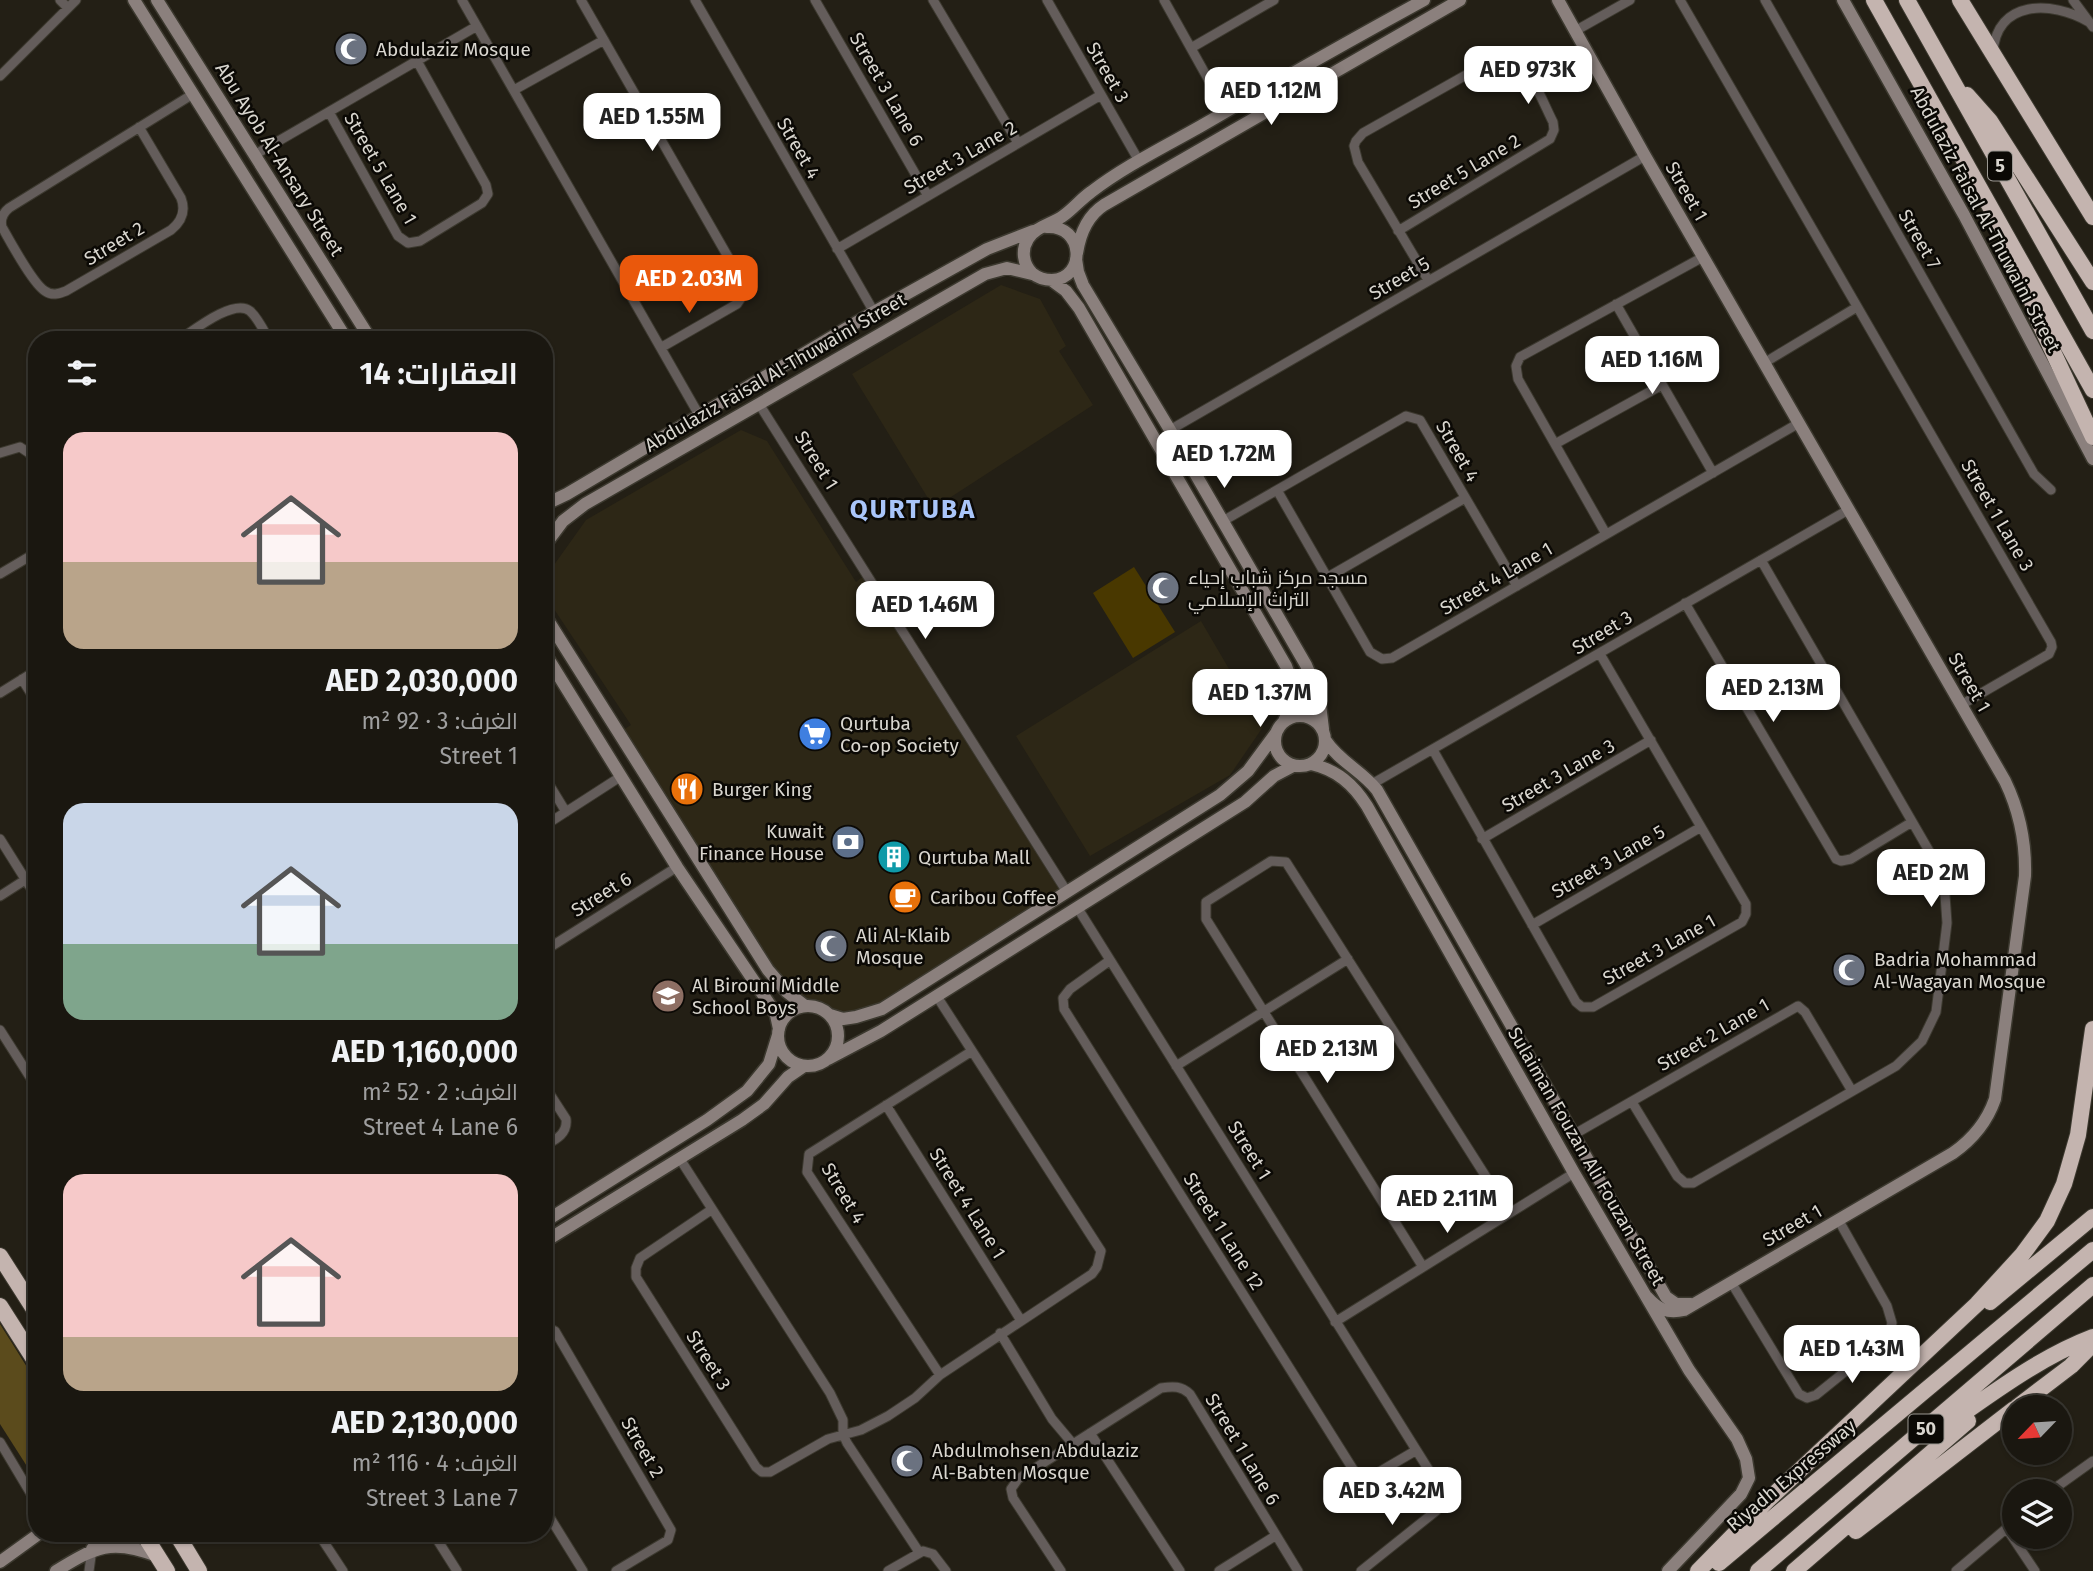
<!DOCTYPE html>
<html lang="ar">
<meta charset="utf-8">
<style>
body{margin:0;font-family:"Fira Sans",Cairo,sans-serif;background:#232019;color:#f1f3f6;direction:rtl;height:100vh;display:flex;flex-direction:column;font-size:26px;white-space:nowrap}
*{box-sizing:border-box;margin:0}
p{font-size:23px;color:#9f9f9f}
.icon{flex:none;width:38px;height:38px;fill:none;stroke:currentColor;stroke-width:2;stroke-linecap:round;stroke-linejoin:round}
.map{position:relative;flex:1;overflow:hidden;direction:ltr}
.panel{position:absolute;left:28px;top:331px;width:525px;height:1211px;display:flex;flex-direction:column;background:#1a1710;border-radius:28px;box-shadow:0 2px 5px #0004,0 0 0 2px #383630;direction:rtl}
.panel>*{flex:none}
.needle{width:46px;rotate:245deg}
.controls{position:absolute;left:2002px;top:1395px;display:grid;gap:14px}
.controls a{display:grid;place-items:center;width:70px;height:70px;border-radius:50%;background:#1a1710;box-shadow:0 2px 5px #0004,0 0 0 2px #383630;font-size:35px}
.price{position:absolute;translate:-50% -60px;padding:0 16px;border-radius:14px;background:#fff;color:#222;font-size:23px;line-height:46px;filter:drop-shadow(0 2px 4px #0008)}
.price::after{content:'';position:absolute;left:50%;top:42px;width:21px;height:16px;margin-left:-10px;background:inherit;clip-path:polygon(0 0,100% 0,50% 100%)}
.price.selected{background:#ea580c;color:#fff}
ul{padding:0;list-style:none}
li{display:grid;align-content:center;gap:14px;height:371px;padding:0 35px}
li span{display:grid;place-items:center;height:217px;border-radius:21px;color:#555}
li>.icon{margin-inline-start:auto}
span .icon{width:126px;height:126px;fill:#fffc;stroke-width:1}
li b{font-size:30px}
h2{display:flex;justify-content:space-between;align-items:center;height:84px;padding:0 35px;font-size:30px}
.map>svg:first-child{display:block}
</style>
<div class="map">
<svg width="2093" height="1571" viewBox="0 0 2093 1571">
<rect width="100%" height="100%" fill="#231f15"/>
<path fill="#2d2716" d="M1001 285 1040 299 1066 346 1059 351 1093 405 934 508 852 374Z
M741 430 767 441 856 582 865 575 1067 892 856 1017 826 1012 787 992 618 733 631 725 544 594V579L586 520Z
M1201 621 1263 727 1230 775 1090 856 1016 736Z"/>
<path fill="#493800" d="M1134 567 1175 632 1133 658 1093 593Z"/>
<path fill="#5b4b1c" d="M0 1324 37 1383V1482L0 1424Z"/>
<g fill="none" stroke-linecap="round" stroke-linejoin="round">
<defs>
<path id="street" d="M60 0 68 8
M462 0 699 415
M581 0 743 283V295L737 304 662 347
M695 0 874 312
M815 0 928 196
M933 0 1018 143
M1047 0 1139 161
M1164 0 1226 111
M1680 0 2051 642 2052 647 2049 654 1961 705
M1765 0 2034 474 2051 490
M2073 0 2093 27
M1575 31 1630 0
M1191 48 1274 0
M1993 52C1997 0 2051 0 2089 22
M0 76 76 0
M514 90 604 40
M329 112 398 236 408 243 420 241 482 203 488 194 486 185 417 61
M139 127 181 198C186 211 182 221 171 230L66 291C59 294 52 296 45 291 33 284 10 241 2 227 0 219 3 213 9 208L193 94
M256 154 477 26
M1398 231 1550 139 1554 130 1553 122C1544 105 1529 63 1510 58 1503 57 1496 60 1489 62L1363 133 1356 141 1354 146 1358 162 1428 280
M837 249 1101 95
M1616 304 1713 473
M179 340C194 330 234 298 250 311 258 318 264 331 269 340
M1764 363 1857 307
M759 404 1067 892
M1170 430 1645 156
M1555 444 1662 385
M0 453 20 447 29 453 37 464
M1277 490 1370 652 1382 659 1392 658 1799 423
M1223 521 1406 416 1420 420 1517 586
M1606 534 1518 379 1516 366 1520 357 1703 257
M0 574 37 552
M1328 577 1465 498
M1685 603 1836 859 1841 861 1851 859 1912 822
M22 679 37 703
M0 693 37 670
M1433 750 1576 1002 1582 1007H1593L1742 922 1746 914V904L1600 654
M544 776 566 812
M1372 784 1848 510
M544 826 620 777
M0 839 37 898
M1482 839 1651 740
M0 896 25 880
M1077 907 1440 1488 1443 1495 1436 1511 1361 1571
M1532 925 1701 827
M544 951 677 867
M1109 961 1070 989 1063 998 1064 1009 1356 1474 1363 1478H1369L1415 1451
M0 1030 37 1088
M1176 1066 1348 959
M544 1085 566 1119C568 1134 555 1140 544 1146
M1632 1102 1677 1176 1685 1183H1693L1896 1066 1922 1041 1936 1012 1947 923 1945 895 1936 863 1761 560
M886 1105 1020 1319
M1573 1135 1798 1006 1805 1012 1852 1091
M680 1159 830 1393 843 1420V1434L847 1443 919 1552
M711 1210 640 1258 636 1268V1277L756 1467 762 1472H770L828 1439 861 1430 888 1416 915 1398 940 1375 1092 1274 1097 1267 1101 1251 936 995
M1423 1267 1206 919V902L1271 861 1286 862 1509 1213
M1731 1282 1799 1394 1807 1398 1816 1395 1878 1345 1889 1333 1892 1323 1887 1306 1839 1221
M1335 1322 1574 1173
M544 1326 555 1331 671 1530 668 1540 616 1571
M1000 1333 1052 1419 1073 1444
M940 1375 807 1172 809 1154 972 1051
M1090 1433 1180 1571
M0 1442 37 1504
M2051 1491 2093 1461
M544 1508 583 1571
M2007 1529 2035 1571
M318 1533 343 1571
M433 1533 457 1571
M89 1571 92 1549
M888 1571 923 1551 933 1554 946 1571
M1061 1571 1013 1498 1011 1489 1018 1479 1161 1388C1174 1386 1181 1386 1190 1394L1298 1571
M1219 1571 1275 1536
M1956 1571 2014 1522"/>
<path id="secondary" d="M134 0 347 340
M157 0 371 340
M1558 0 1645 156 2005 781C2020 812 2026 842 2025 876L1995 1099C1987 1122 1973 1139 1953 1153L1684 1310C1667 1314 1658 1309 1647 1297
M1843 0 1964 215 2093 459
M1047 227C1084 225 1087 278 1052 280 1045 280 1038 278 1032 273 1023 264 1021 250 1028 239 1035 227 1052 224 1063 216 1073 209 1081 199 1091 192 1125 166 1164 147 1201 126 1275 83 1349 41 1424 0
M1077 253C1080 234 1087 216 1104 205L1460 0
M1076 259 1078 272 1083 285 1170 430 1306 665 1319 696 1323 729
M1051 280 1066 291 1079 308 1286 666C1294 685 1294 703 1284 721
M544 505 567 494 874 312 987 249 1033 231
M544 520 549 535 544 553
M548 541 563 521 585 504 985 274 1007 268 1032 274
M544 614 768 970 787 992 805 1006
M544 652 677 867 770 1005 776 1015 779 1029
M1275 741a25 25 0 1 1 50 0a25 25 0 1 1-50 0Z
M1326 741C1339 761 1362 771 1377 790L1666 1297 1676 1304H1691
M1311 764C1337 770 1353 784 1367 806L1574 1173 1689 1370 1737 1439 1746 1459 1749 1478 1741 1494 1668 1571
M778 1036a30 30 0 1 1 60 0a30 30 0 1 1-60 0Z
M830 1015 843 1019 856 1017 882 1009 1220 795 1248 771 1276 733
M828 1059 881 1031 1245 802 1274 776 1293 766
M544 1222 707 1120 747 1091 769 1064 778 1035
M544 1242 742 1120 764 1104 788 1077 804 1066
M92 1549 97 1543 98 1533
M0 1562 40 1533
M56 1571C95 1547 112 1538 157 1556"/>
<path id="highway" d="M1874 0 2093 390
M1907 0 2093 331
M1960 0 2093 217
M1967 95 1990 121 2093 282
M2027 287 2039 322 2093 437
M0 1256 37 1314
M1990 1302 2093 1217
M0 1306 37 1364
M2017 1407 2071 1366 2093 1344
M1931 1436C1982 1401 2035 1359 2093 1337
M1856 1531 2014 1409
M143 1533 167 1571
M176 1533 199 1571
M1719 1563 2093 1250
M1698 1571 1768 1500 1977 1304 2022 1255 2047 1221 2064 1184 2078 1135 2093 1029
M1758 1571 2093 1285
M1794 1571 1968 1421"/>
</defs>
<use href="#street" stroke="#3c392f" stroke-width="11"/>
<use href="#secondary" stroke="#3c392f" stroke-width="15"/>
<use href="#highway" stroke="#3c392f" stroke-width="18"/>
<use href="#street" stroke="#645d5b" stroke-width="9"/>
<use href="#secondary" stroke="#8b807d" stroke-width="12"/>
<use href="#highway" stroke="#c4b4af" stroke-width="16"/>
</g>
<defs>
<symbol id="mosque-disc" viewBox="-11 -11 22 22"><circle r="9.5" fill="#6b7280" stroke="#0b0905"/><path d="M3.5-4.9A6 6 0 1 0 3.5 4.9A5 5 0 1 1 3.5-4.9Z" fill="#fff"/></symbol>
<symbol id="supermarket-disc" viewBox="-11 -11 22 22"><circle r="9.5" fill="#3f7fe0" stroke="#0b0905"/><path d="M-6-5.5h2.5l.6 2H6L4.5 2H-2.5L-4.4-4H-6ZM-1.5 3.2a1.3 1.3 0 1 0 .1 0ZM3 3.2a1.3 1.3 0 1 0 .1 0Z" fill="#fff"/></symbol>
<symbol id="restaurant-disc" viewBox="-11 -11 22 22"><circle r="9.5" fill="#e8710a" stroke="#0b0905"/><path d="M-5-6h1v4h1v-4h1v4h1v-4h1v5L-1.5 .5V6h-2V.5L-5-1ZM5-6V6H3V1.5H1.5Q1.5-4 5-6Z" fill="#fff"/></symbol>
<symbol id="bank-disc" viewBox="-11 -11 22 22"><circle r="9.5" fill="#5c6f8a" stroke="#0b0905"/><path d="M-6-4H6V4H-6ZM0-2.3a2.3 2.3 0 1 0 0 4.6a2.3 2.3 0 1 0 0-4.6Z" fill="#fff"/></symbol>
<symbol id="building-disc" viewBox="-11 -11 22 22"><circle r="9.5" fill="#0f9aa8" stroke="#0b0905"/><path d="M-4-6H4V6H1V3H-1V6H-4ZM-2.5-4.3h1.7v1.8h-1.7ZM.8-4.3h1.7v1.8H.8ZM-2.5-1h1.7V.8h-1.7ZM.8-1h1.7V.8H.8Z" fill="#fff"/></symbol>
<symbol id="cafe-disc" viewBox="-11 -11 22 22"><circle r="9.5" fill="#e8710a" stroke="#0b0905"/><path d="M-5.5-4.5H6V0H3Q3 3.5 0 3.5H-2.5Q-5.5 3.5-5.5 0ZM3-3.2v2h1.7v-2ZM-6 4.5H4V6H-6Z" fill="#fff"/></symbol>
<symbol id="school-disc" viewBox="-11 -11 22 22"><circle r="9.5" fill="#8d6e63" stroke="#0b0905"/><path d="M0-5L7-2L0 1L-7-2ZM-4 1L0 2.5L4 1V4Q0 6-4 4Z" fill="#fff"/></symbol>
</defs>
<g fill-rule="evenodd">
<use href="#mosque-disc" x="332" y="30" width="38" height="38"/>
<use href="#mosque-disc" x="1144" y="569" width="38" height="38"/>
<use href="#supermarket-disc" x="796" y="715" width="38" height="38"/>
<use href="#restaurant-disc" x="668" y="770" width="38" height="38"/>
<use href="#bank-disc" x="829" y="823" width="38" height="38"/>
<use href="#building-disc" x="875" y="838" width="38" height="38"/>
<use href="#cafe-disc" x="886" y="878" width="38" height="38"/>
<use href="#mosque-disc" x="812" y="927" width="38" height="38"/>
<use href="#mosque-disc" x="1830" y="951" width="38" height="38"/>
<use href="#school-disc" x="649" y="977" width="38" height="38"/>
<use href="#mosque-disc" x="888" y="1442" width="38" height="38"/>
</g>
<g text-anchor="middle" stroke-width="5" stroke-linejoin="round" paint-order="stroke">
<g fill="#0b0905" stroke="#9b9892" stroke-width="2">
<rect x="1988" y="151.5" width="24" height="29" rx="5"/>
<rect x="1908.5" y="1414.5" width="35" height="29" rx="5"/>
</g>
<g font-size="18" font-weight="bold" fill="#d9d6cf">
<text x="2000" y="172">5</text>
<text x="1926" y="1435">50</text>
</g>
<g font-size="19" fill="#d9d6cf" stroke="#0b0905" text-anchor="start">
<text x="376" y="56">Abdulaziz Mosque</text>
<text x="1188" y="584">مسجد مركز شباب إحياء<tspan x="1188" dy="22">التراث الإسلامي</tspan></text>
<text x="840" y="730">Qurtuba<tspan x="840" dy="22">Co-op Society</tspan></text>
<text x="712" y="796">Burger King</text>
<text x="824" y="838" text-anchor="end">Kuwait<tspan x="824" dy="22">Finance House</tspan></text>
<text x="918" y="864">Qurtuba Mall</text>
<text x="930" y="904">Caribou Coffee</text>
<text x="856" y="942">Ali Al-Klaib<tspan x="856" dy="22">Mosque</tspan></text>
<text x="1874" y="966">Badria Mohammad<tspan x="1874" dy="22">Al-Wagayan Mosque</tspan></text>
<text x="692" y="992">Al Birouni Middle<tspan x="692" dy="22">School Boys</tspan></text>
<text x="932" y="1457">Abdulmohsen Abdulaziz<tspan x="932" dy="22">Al-Babten Mosque</tspan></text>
</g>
<g font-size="19" fill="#d9d6cf" stroke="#0b0905">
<text transform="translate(1108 72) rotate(60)" y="7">Street 3</text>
<text transform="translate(887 89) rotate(60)" y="7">Street 3 Lane 6</text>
<text transform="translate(799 148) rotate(60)" y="7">Street 4</text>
<text transform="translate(960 157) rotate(-30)" y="7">Street 3 Lane 2</text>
<text transform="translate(280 159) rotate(58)" y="7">Abu Ayob Al-Ansary Street</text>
<text transform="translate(381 168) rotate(60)" y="7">Street 5 Lane 1</text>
<text transform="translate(1464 171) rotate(-31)" y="7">Street 5 Lane 2</text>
<text transform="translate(1687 191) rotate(60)" y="7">Street 1</text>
<text transform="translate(1986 219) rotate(62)" y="7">Abdulaziz Faisal Al-Thuwaini Street</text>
<text transform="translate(1920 239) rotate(60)" y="7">Street 7</text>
<text transform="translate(114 243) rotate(-31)" y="7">Street 2</text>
<text transform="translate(1399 278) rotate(-30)" y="7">Street 5</text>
<text transform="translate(775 372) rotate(-30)" y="7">Abdulaziz Faisal Al-Thuwaini Street</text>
<text transform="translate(1458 451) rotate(60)" y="7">Street 4</text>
<text transform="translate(817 460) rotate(58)" y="7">Street 1</text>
<text transform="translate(1998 515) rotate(60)" y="7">Street 1 Lane 3</text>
<text transform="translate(1496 578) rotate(-30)" y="7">Street 4 Lane 1</text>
<text transform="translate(1602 632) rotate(-31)" y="7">Street 3</text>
<text transform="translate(1970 682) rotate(60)" y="7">Street 1</text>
<text transform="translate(1558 775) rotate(-30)" y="7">Street 3 Lane 3</text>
<text transform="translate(1608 861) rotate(-30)" y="7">Street 3 Lane 5</text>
<text transform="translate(601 894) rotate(-32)" y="7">Street 6</text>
<text transform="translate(1659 949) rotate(-29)" y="7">Street 3 Lane 1</text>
<text transform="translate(1713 1034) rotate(-30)" y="7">Street 2 Lane 1</text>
<text transform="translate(1250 1150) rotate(58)" y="7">Street 1</text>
<text transform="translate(1587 1156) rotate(60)" y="7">Sulaiman Fouzan Ali Fouzan Street</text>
<text transform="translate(844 1193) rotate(59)" y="7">Street 4</text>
<text transform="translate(968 1203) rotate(58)" y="7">Street 4 Lane 1</text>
<text transform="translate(1792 1225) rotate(-30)" y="7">Street 1</text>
<text transform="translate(1224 1231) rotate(58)" y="7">Street 1 Lane 12</text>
<text transform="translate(709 1360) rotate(58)" y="7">Street 3</text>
<text transform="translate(643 1447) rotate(60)" y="7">Street 2</text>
<text transform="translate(1243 1449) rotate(59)" y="7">Street 1 Lane 6</text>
<text transform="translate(1791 1475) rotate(-40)" y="7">Riyadh Expressway</text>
</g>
<g font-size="26" font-weight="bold" letter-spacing="2" fill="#a9c5f9" stroke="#0b0905">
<text x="913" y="518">QURTUBA</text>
</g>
</g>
</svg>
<div class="controls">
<a><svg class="needle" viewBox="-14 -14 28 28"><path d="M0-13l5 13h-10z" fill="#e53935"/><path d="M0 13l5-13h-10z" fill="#9f9f9f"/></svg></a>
<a><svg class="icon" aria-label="layers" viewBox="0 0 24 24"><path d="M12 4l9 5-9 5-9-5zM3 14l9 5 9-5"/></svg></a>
</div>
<b class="price" style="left:1528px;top:106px">AED 973K</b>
<b class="price" style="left:1271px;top:127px">AED 1.12M</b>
<b class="price" style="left:652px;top:153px">AED 1.55M</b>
<b class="price selected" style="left:689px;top:315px">AED 2.03M</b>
<b class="price" style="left:1652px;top:396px">AED 1.16M</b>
<b class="price" style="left:1224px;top:490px">AED 1.72M</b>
<b class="price" style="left:925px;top:641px">AED 1.46M</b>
<b class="price" style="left:1773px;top:724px">AED 2.13M</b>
<b class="price" style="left:1260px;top:729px">AED 1.37M</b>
<b class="price" style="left:1931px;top:909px">AED 2M</b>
<b class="price" style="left:1327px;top:1085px">AED 2.13M</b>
<b class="price" style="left:1447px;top:1235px">AED 2.11M</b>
<b class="price" style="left:1852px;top:1385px">AED 1.43M</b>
<b class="price" style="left:1392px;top:1527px">AED 3.42M</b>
<section class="panel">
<h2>العقارات: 14<svg class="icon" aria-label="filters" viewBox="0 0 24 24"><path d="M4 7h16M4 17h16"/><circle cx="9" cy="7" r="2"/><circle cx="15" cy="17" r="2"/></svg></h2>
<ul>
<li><span style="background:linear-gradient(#f6c9c9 60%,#b9a48a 0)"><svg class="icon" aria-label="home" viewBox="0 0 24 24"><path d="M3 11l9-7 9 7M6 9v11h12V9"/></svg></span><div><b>AED 2,030,000</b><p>الغرف: 3 · 92 m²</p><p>Street 1</p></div></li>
<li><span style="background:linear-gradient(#c9d6e8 65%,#7fa58c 0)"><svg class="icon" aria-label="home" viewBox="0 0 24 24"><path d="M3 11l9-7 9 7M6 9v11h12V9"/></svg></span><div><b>AED 1,160,000</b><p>الغرف: 2 · 52 m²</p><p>Street 4 Lane 6</p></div></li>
<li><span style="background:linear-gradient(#f6c9c9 75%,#b9a48a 0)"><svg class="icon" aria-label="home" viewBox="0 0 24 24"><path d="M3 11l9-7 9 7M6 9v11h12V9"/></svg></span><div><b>AED 2,130,000</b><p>الغرف: 4 · 116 m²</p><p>Street 3 Lane 7</p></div></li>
</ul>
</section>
</div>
